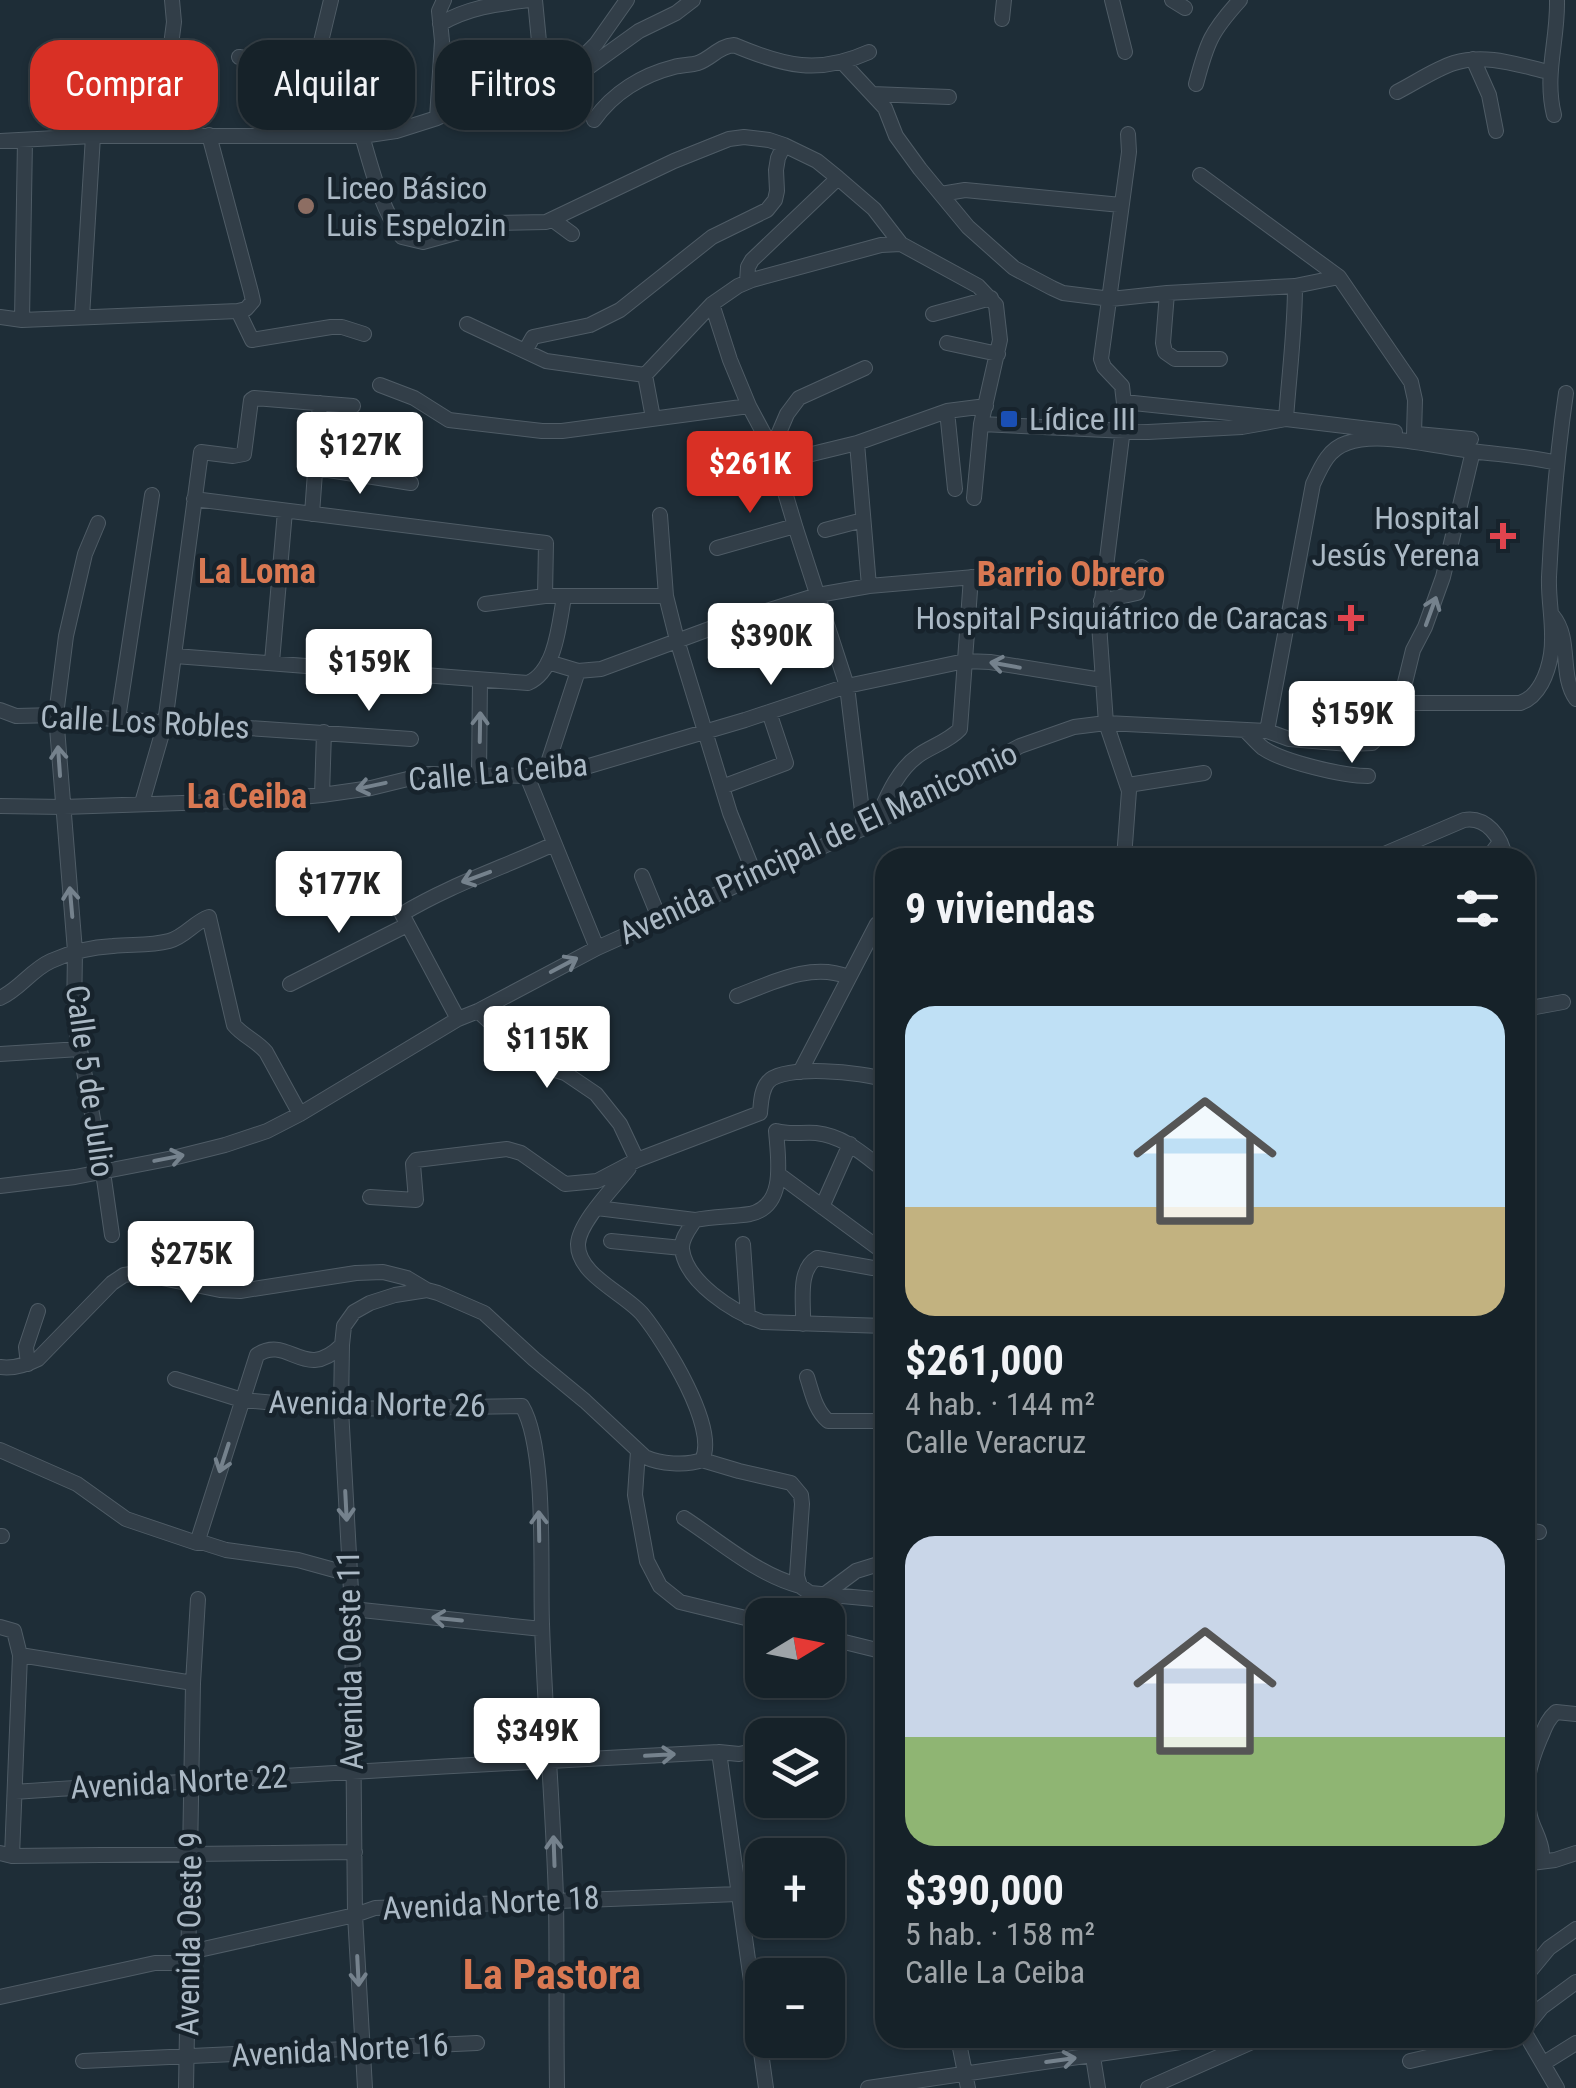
<!DOCTYPE html>
<html lang="es">
<meta charset="utf-8">
<style>
body{margin:0;font-family:"Roboto Condensed",sans-serif;background:#1f2a31;color:#f1f3f6;height:100vh;display:flex;flex-direction:column;font-size:38px;white-space:nowrap}
*{box-sizing:border-box;margin:0}
p{font-size:32px;color:#9ea4a8}
.icon{flex:none;width:55px;height:55px;fill:none;stroke:currentColor;stroke-width:2;stroke-linecap:round;stroke-linejoin:round}
.map{position:relative;flex:1;overflow:hidden}
.sheet{position:absolute;left:875px;top:848px;width:660px;height:1200px;display:flex;flex-direction:column;background:#162229;border-radius:30px;box-shadow:0 2px 8px #0004,0 0 0 2px #353f46}
.sheet>*{flex:none}
.top-card{position:absolute;left:30px;top:40px;width:695px;height:90px;display:flex;gap:20px}
.needle{width:65px;rotate:80deg}
.tools{position:absolute;left:745px;top:1598px;display:grid;gap:20px}
.tools a{display:grid;place-items:center;width:100px;height:100px;border-radius:20px;background:#162229;box-shadow:0 2px 8px #0004,0 0 0 2px #353f46;font-size:50px}
.price{position:absolute;translate:-50% -85px;padding:0 22px;border-radius:10px;background:#fff;color:#222;font-size:32px;line-height:65px;filter:drop-shadow(0 2px 5px #0008)}
.price::after{content:'';position:absolute;left:50%;top:60px;width:30px;height:22px;margin-left:-15px;background:inherit;clip-path:polygon(0 0,100% 0,50% 100%)}
.price.current{background:#d93025;color:#fff}
ul{padding:0;list-style:none}
li{display:grid;align-content:center;gap:20px;height:530px;padding:0 30px}
li span{display:grid;place-items:center;height:310px;border-radius:30px;color:#555}
li>.icon{margin-inline-start:auto}
span .icon{width:180px;height:180px;fill:#fffc;stroke-width:1}
li b{font-size:42px}
h2{display:flex;justify-content:space-between;align-items:center;height:120px;padding:0 30px;font-size:42px}
.tag{padding:0 35px;border-radius:30px;background:#162229;box-shadow:0 2px 8px #0004,0 0 0 2px #353f46;font-size:35px;line-height:90px}
.tag.current{background:#d93025;color:#fff}
.map>svg:first-child{display:block}
</style>
<div class="map">
<svg width="1576" height="2088" viewBox="0 0 1576 2088">
<rect width="100%" height="100%" fill="#1e2d37"/>
<g fill="none" stroke-linecap="round" stroke-linejoin="round">
<defs>
<path id="minor" d="M535 0 543 83
M1112 0 1125 52
M1172 0 1185 8
M1002 19 1004 0
M440 24C469 7 497 4 530 0
M171 45 174 22 172 0
M239 57 322 71
M1473 59 1489 95 1496 131
M844 64 885 108 896 136 920 169 968 227 1014 268 1052 288 1063 293 1111 299 1167 293 1295 286 1339 277
M567 77 582 72 639 31 676 13 693 0
M1196 84C1207 42 1211 32 1240 0
M1397 92C1415 83 1435 69 1454 63 1486 53 1518 65 1549 72
M872 94 949 97
M1554 115C1544 74 1558 41 1557 0
M437 118 442 41 439 11 444 0
M594 120C613 93 642 75 674 67 682 65 691 65 698 63 712 58 719 46 734 45 784 66 818 75 869 52
M326 136 319 50 331 0
M362 136C372 169 381 209 402 237L423 242 492 223 546 222 674 161 729 139 744 137 769 140 784 145 817 161 838 178 874 209 901 244 978 286 996 305 1000 340 981 424 974 498
M0 141 93 136H362L396 131 437 118 472 102 562 78 596 44 627 0
M1200 175 1339 277 1411 382 1415 400 1414 434
M941 194 965 190 1121 205
M553 220 572 234
M747 282 748 267 752 260 838 178
M1167 293 1163 343 1165 352 1175 359H1220
M712 304 730 360 749 406 772 449 796 529 847 686 864 828
M238 311 252 340 331 327H342L364 334
M933 314 991 298
M0 317 22 320 238 311 246 309 253 301 251 292 209 135
M82 317 93 136
M22 320 25 140
M467 324 546 361 645 375
M947 343 998 354
M525 351 533 337 590 325 620 310 712 237 767 210 775 200 777 191 776 170 778 158 784 145
M380 385 414 398 449 420 542 431H562L749 406
M1124 402 1286 419C1289 375 1295 331 1295 286
M947 411 955 489
M653 418 645 375 712 304 738 286 752 280 881 245 901 244
M981 424 1148 432 1242 427 1286 419 1395 432
M1417 434 1471 439
M857 443 869 586
M772 449 787 414 799 398 865 368
M775 463 857 443 947 411 986 406
M316 468 411 483
M194 499 546 543 545 596
M312 514 320 403
M660 515 666 596 677 640 730 813 756 878
M98 523 85 554 66 636 56 715 75 951 74 1018 103 1172 112 1235
M825 530 863 520
M717 548 795 526
M1101 601 1137 593 1142 567
M485 604 545 596H666
M1553 616C1572 639 1559 675 1576 699
M175 656 528 683C556 671 559 624 564 597
M272 662 285 511
M548 662 578 671 601 669 712 628 818 595 869 586 1021 573
M1400 703H1520C1539 697 1548 673 1551 654 1555 628 1548 603 1549 577 1552 516 1557 454 1566 393
M0 710 16 716 56 715 411 739
M118 719 152 495
M1245 730C1251 736 1257 743 1263 748 1283 762 1344 776 1368 776
M1267 731 1313 484C1321 467 1328 449 1347 443 1379 431 1438 447 1472 451 1502 455 1528 456 1557 463
M479 775 480 680
M544 775 578 671
M527 776 597 948
M1128 785 1204 773
M722 787 786 763 769 712
M322 795 324 732
M142 803 165 723 201 452 233 456 244 454 251 400 254 398 353 406
M0 806 63 807 269 800 322 795 371 788 428 774 527 776 572 771 745 720 847 686 965 661 990 662 1102 680
M875 823C886 799 896 771 919 755 932 746 949 741 960 729L971 577
M1124 858 1129 791 1106 723 1099 624 1125 412 1122 386 1104 367 1101 359 1129 152 1128 134
M1375 858 1464 820C1486 816 1502 837 1505 858
M1488 858 1500 842
M642 876 660 920
M1525 976H1526
M290 984 407 925
M737 996C772 983 811 962 848 977
M0 998C20 989 31 970 51 961 71 952 91 947 113 946 132 944 150 946 169 941 185 937 194 922 209 917L234 1025C243 1036 257 1041 266 1052L300 1114
M1525 1009 1563 1002
M478 1011 536 1064 565 1073 596 1094 620 1124 637 1160
M458 1019 402 914C450 885 502 868 554 844
M0 1054 80 1049
M800 1072 877 924 885 922
M760 1113C761 1103 761 1090 768 1082 783 1064 864 1072 885 1080
M776 1131C778 1158 787 1206 750 1214 732 1217 713 1216 695 1220 690 1228 681 1238 682 1249 686 1282 733 1312 762 1322L885 1326
M776 1131C790 1135 801 1132 816 1133 844 1136 863 1154 885 1171
M629 1168C616 1185 579 1222 578 1244 577 1275 626 1294 643 1315 664 1341 719 1428 702 1460
M778 1174 885 1253
M0 1186 75 1177 173 1158 225 1145 267 1131 300 1114 458 1019 478 1011 597 948 875 823 1020 746 1074 727 1106 723 1267 731 1289 739 1349 744 1372 743 1383 732 1400 703 1413 650 1425 627 1443 577 1473 451
M370 1197 416 1200 413 1164 416 1160 507 1149 521 1153 565 1184 597 1181 637 1160 760 1113
M822 1207 850 1144
M597 1208 695 1220
M611 1241 682 1248
M743 1244 748 1317
M803 1324C804 1303 797 1270 817 1258L873 1268 885 1267
M28 1364 26 1347 38 1311
M0 1367C14 1369 26 1365 38 1359L112 1283 124 1275 138 1273 220 1290 240 1291 356 1273 383 1272 407 1278 427 1290 438 1293 484 1313 534 1359 585 1401 645 1457C660 1464 686 1466 702 1460L739 1471 791 1483 801 1495 802 1504 797 1576 800 1586 810 1593 885 1600
M807 1377C812 1392 815 1410 828 1421H885
M175 1379 242 1400 341 1409 522 1406C547 1448 540 1571 542 1624 545 1715 553 1806 556 1898 557 1961 556 2025 557 2088
M0 1450 77 1484 126 1519 197 1543H204L226 1550 298 1560 349 1574
M638 1451 635 1495 647 1561 660 1586 680 1602 762 1622
M684 1518C721 1542 756 1574 800 1586
M1525 1530 1539 1532
M0 1536H2
M197 1543 257 1355C289 1334 304 1383 342 1345
M825 1594 856 1571 885 1562
M352 1609 542 1629
M0 1627 14 1631 20 1655 12 1856
M828 1638 885 1652
M20 1655 193 1683
M719 1752 766 2088
M15 1792C77 1787 138 1785 199 1781 372 1770 546 1761 719 1752L739 1754 762 1749
M0 1853 12 1856 355 1852
M1531 1863 1555 1860 1576 1853
M1525 1864H1530L1542 1853C1541 1839 1533 1829 1530 1816 1523 1788 1529 1765 1540 1739 1545 1728 1547 1720 1556 1712L1576 1714
M190 1952 355 1915 375 1908 738 1894
M1525 1977 1549 1948 1576 1929
M0 1997 155 1963H189
M1525 2028 1542 2007 1576 1982
M1525 2033 1557 2088
M958 2038 968 2088
M1090 2038 1098 2088
M83 2061 477 2043
M1410 2061 1511 2038
M1544 2063 1576 2043
M186 2088 193 1683 198 1599
M365 2088 355 1915 352 1609 341 1409 342 1345 344 1326 354 1312 370 1303 395 1295 427 1290
M868 2088 1208 2038
M1148 2088 1261 2038"/>
</defs>
<use href="#minor" stroke="#4f5c66" stroke-width="16"/>
<use href="#minor" stroke="#323e48" stroke-width="14"/>
</g>
<defs><path id="oneway-shaft" d="M-6 0H5M1.5-3L5.5 0L1.5 3" fill="none" stroke-width="1.6" stroke-linecap="round" stroke-linejoin="round" transform="scale(2.5)"/></defs>
<g stroke="#75828d">
<use href="#oneway-shaft" transform="translate(1431 611) rotate(-70)"/>
<use href="#oneway-shaft" transform="translate(1005 665) rotate(-170)"/>
<use href="#oneway-shaft" transform="translate(480 727) rotate(-89)"/>
<use href="#oneway-shaft" transform="translate(59 761) rotate(-94)"/>
<use href="#oneway-shaft" transform="translate(371 786) rotate(168)"/>
<use href="#oneway-shaft" transform="translate(476 877) rotate(160)"/>
<use href="#oneway-shaft" transform="translate(71 902) rotate(-95)"/>
<use href="#oneway-shaft" transform="translate(564 965) rotate(-28)"/>
<use href="#oneway-shaft" transform="translate(169 1158) rotate(-11)"/>
<use href="#oneway-shaft" transform="translate(224 1458) rotate(108)"/>
<use href="#oneway-shaft" transform="translate(346 1506) rotate(87)"/>
<use href="#oneway-shaft" transform="translate(539 1526) rotate(-91)"/>
<use href="#oneway-shaft" transform="translate(447 1619) rotate(-174)"/>
<use href="#oneway-shaft" transform="translate(660 1755) rotate(-3)"/>
<use href="#oneway-shaft" transform="translate(554 1851) rotate(-92)"/>
<use href="#oneway-shaft" transform="translate(358 1971) rotate(87)"/>
<use href="#oneway-shaft" transform="translate(1061 2060) rotate(-8)"/>
</g>
<circle fill="#8d6e63" stroke="#17232c" stroke-width="4" cx="306" cy="206" r="10"/>
<rect fill="#1a4fb4" stroke="#17232c" stroke-width="4" x="999" y="409" width="20" height="20" rx="5"/>
<g fill="#e0444e" stroke="#17232c" stroke-width="4">
<path d="M1498 521h10v10h10v10h-10v10h-10v-10h-10v-10h10z"/>
<path d="M1346 603h10v10h10v10h-10v10h-10v-10h-10v-10h10z"/>
</g>
<g text-anchor="middle" stroke-width="9" stroke-linejoin="round" paint-order="stroke">
<g font-size="32" fill="#abb9c5" stroke="#17232c" text-anchor="start">
<text x="326" y="199">Liceo Básico<tspan x="326" dy="37">Luis Espelozin</tspan></text>
<text x="1029" y="430">Lídice III</text>
<text x="1480" y="529" text-anchor="end">Hospital<tspan x="1480" dy="37">Jesús Yerena</tspan></text>
<text x="1328" y="629" text-anchor="end">Hospital Psiquiátrico de Caracas</text>
</g>
<g font-size="32" fill="#abb9c5" stroke="#17232c">
<text transform="translate(145 722) rotate(3)" y="11">Calle Los Robles</text>
<text transform="translate(498 772) rotate(-5)" y="11">Calle La Ceiba</text>
<text transform="translate(818 843) rotate(-25)" y="11">Avenida Principal de El Manicomio</text>
<text transform="translate(90 1081) rotate(82)" y="11">Calle 5 de Julio</text>
<text transform="translate(377 1404) rotate(1)" y="11">Avenida Norte 26</text>
<text transform="translate(350 1660) rotate(-91)" y="11">Avenida Oeste 11</text>
<text transform="translate(179 1782) rotate(-3)" y="11">Avenida Norte 22</text>
<text transform="translate(491 1903) rotate(-3)" y="11">Avenida Norte 18</text>
<text transform="translate(189 1934) rotate(-89)" y="11">Avenida Oeste 9</text>
<text transform="translate(340 2050) rotate(-3)" y="11">Avenida Norte 16</text>
</g>
<g font-size="35" font-weight="bold" fill="#d97852" stroke="#17232c">
<text x="257" y="583">La Loma</text>
<text x="1071" y="586">Barrio Obrero</text>
<text x="247" y="808">La Ceiba</text>
</g>
<g font-size="42" font-weight="bold" fill="#d97852" stroke="#17232c">
<text x="552" y="1989">La Pastora</text>
</g>
</g>
</svg>
<div class="tools">
<a><svg class="needle" viewBox="-14 -14 28 28"><path d="M0-13l5 13h-10z" fill="#e53935"/><path d="M0 13l5-13h-10z" fill="#9ea4a8"/></svg></a>
<a><svg class="icon" aria-label="layers" viewBox="0 0 24 24"><path d="M12 4l9 5-9 5-9-5zM3 14l9 5 9-5"/></svg></a>
<a>+</a>
<a>−</a>
</div>
<b class="price" style="left:360px;top:497px">$127K</b>
<b class="price current" style="left:750px;top:516px">$261K</b>
<b class="price" style="left:771px;top:688px">$390K</b>
<b class="price" style="left:369px;top:714px">$159K</b>
<b class="price" style="left:1352px;top:766px">$159K</b>
<b class="price" style="left:339px;top:936px">$177K</b>
<b class="price" style="left:547px;top:1091px">$115K</b>
<b class="price" style="left:191px;top:1306px">$275K</b>
<b class="price" style="left:537px;top:1783px">$349K</b>
<div class="top-card">
<a class="tag current">Comprar</a>
<a class="tag">Alquilar</a>
<a class="tag">Filtros</a>
</div>
<section class="sheet">
<h2>9 viviendas<svg class="icon" aria-label="filters" viewBox="0 0 24 24"><path d="M4 7h16M4 17h16"/><circle cx="9" cy="7" r="2"/><circle cx="15" cy="17" r="2"/></svg></h2>
<ul>
<li><span style="background:linear-gradient(#bfe0f5 65%,#c2b280 0)"><svg class="icon" aria-label="home" viewBox="0 0 24 24"><path d="M3 11l9-7 9 7M6 9v11h12V9"/></svg></span><div><b>$261,000</b><p>4 hab. · 144 m²</p><p>Calle Veracruz</p></div></li>
<li><span style="background:linear-gradient(#c9d6e8 65%,#8fb573 0)"><svg class="icon" aria-label="home" viewBox="0 0 24 24"><path d="M3 11l9-7 9 7M6 9v11h12V9"/></svg></span><div><b>$390,000</b><p>5 hab. · 158 m²</p><p>Calle La Ceiba</p></div></li>
</ul>
</section>
</div>
